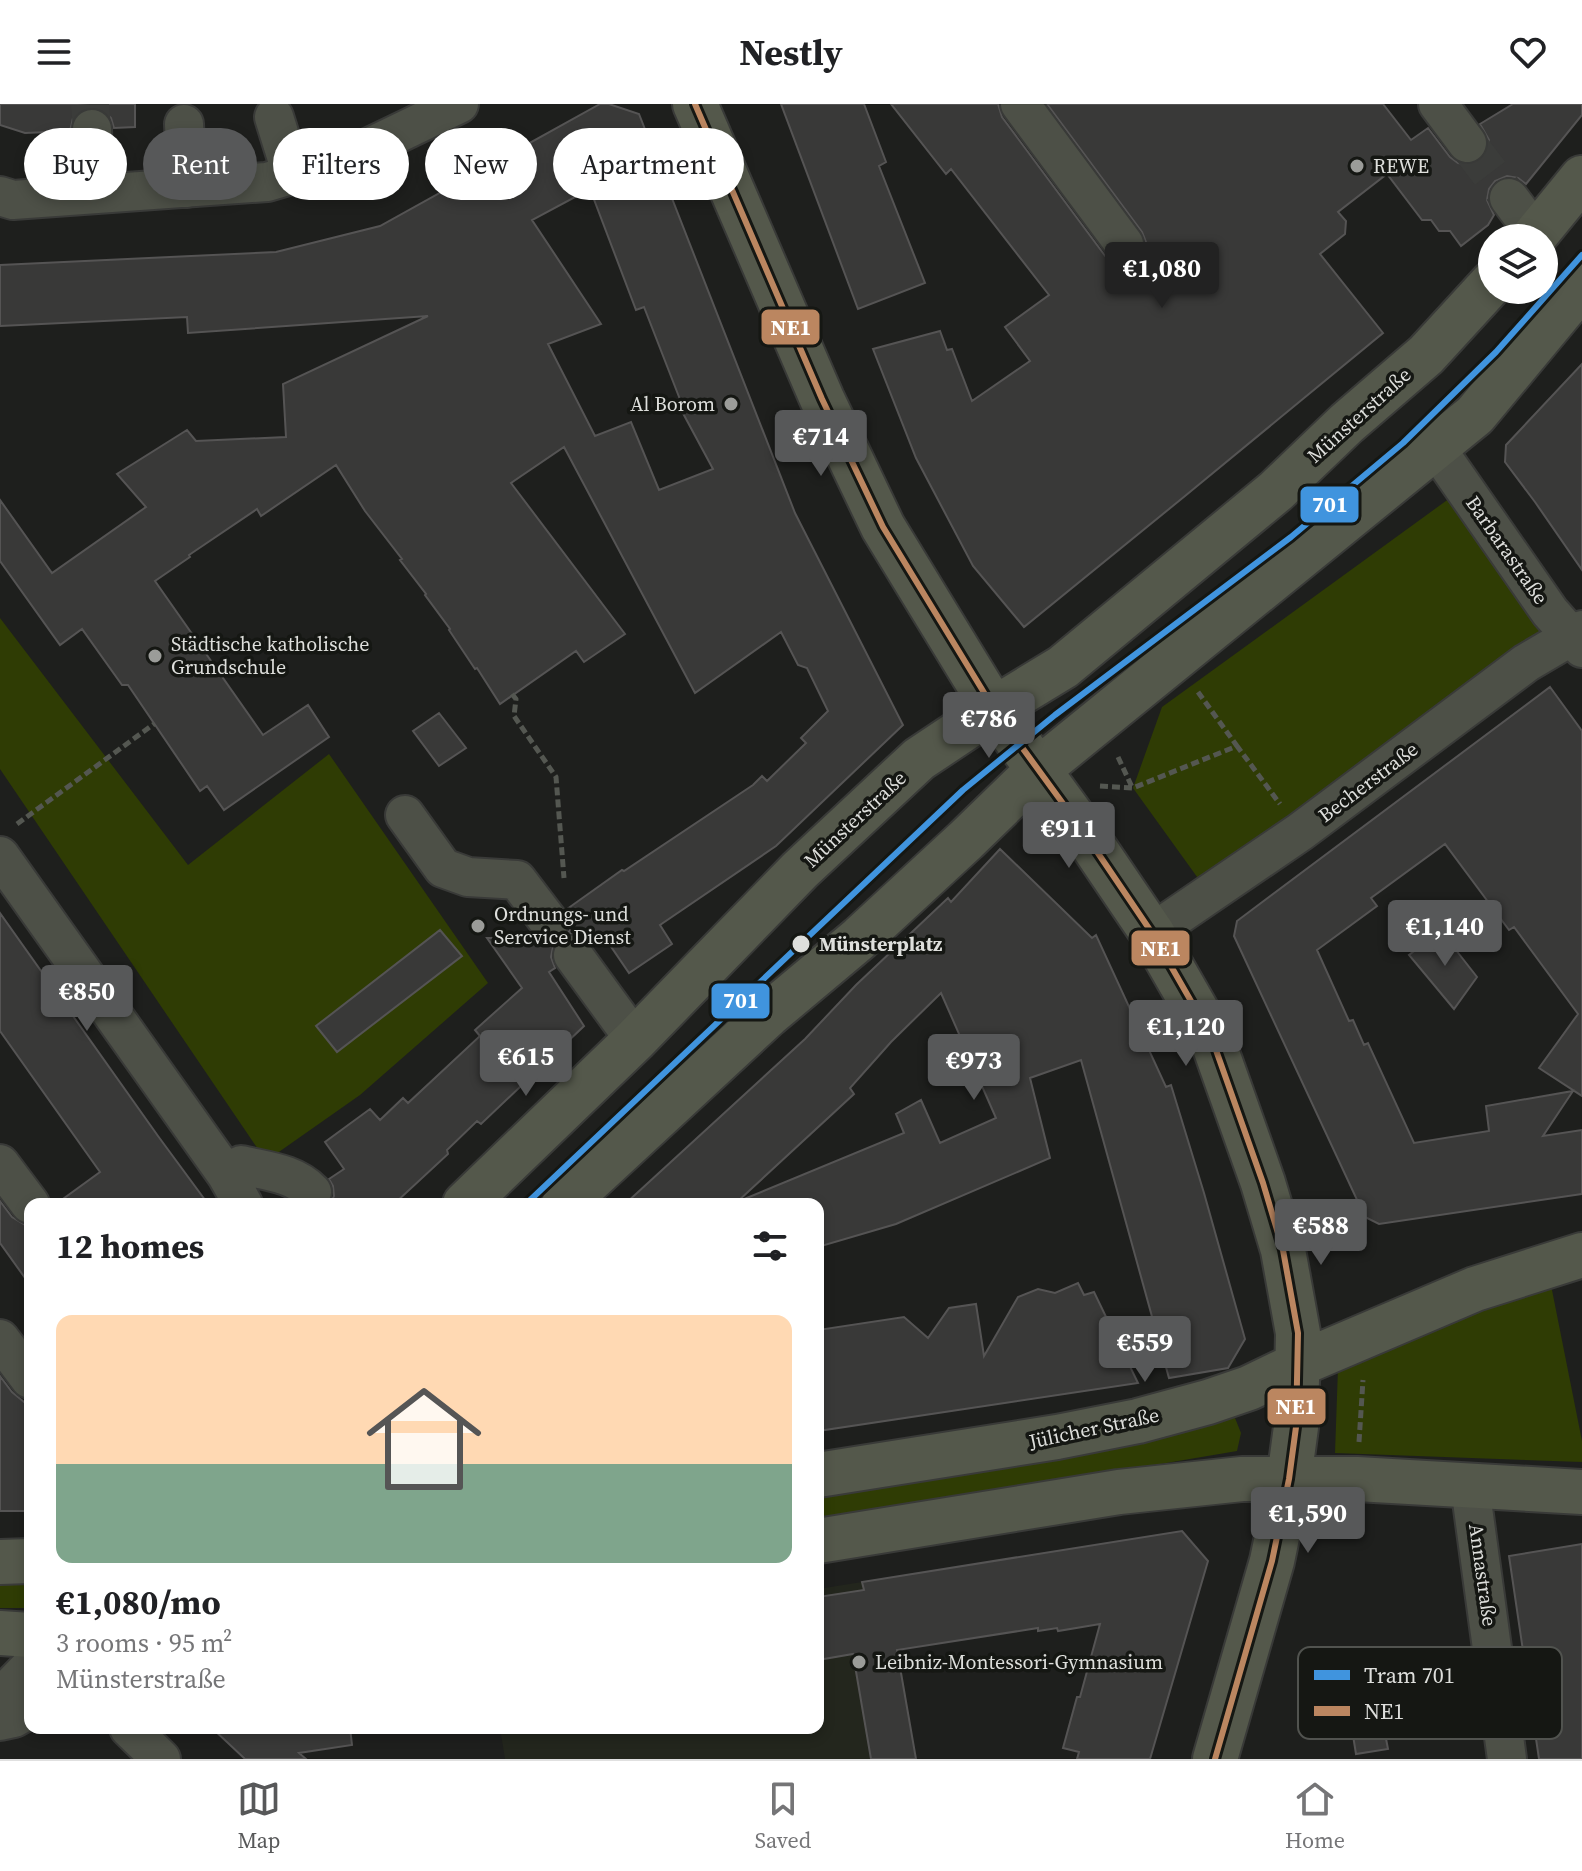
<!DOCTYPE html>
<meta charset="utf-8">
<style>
body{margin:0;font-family:"Source Serif 4",serif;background:#f6f6f6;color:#202124;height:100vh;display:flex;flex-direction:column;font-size:30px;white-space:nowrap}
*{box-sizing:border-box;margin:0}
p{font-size:26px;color:#757577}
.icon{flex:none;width:44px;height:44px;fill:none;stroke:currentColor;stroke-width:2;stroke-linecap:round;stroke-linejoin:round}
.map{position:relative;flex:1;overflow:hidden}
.side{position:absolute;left:24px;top:1094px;width:800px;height:536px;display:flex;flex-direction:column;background:#fff;border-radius:16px;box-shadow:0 4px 12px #0003}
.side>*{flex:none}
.banner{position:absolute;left:24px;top:24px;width:800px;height:72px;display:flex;gap:16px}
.fabs{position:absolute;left:1478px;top:120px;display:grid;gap:16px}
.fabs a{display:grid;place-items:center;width:80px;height:80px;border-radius:50%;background:#fff;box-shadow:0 4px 12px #0003;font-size:40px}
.price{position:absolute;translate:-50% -68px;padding:0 18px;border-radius:8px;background:#575859;color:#fff;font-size:26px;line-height:52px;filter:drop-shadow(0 2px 4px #0008)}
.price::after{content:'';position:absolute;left:50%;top:48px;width:24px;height:18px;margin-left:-12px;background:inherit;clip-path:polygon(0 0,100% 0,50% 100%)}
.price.selected{background:#222;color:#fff}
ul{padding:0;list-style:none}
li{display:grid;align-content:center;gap:16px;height:424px;padding:0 32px}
li span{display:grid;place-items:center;height:248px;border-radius:16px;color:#555}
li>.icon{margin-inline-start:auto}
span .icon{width:144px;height:144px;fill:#fffc;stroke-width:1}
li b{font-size:34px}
h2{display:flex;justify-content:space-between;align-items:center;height:96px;padding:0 32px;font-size:34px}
.tag{padding:0 28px;border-radius:36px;background:#fff;box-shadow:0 4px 12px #0003;font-size:28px;line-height:72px}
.tag.selected{background:#575859;color:#fff}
header{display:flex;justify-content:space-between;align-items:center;height:104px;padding:0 32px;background:#fff;font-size:36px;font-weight:700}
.tabs{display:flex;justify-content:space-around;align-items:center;height:112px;border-top:2px solid #e0e0e0;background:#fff;font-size:22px;color:#757577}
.tabs a{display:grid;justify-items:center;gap:4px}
.tabs .selected{color:#575859}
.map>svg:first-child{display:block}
</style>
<header><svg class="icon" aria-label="menu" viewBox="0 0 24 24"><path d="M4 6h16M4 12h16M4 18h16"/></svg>Nestly<svg class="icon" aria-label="heart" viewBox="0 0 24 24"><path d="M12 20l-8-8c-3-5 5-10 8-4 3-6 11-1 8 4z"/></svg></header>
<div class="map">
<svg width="1582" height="1655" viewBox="0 0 1582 1655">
<rect width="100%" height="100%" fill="#1e1f1d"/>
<path fill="#23261d" d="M887 1474 916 1655H505L500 1624H818V1485Z"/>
<path fill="#2f3c04" d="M1450 394 1546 526 1200 777 1133 684 1162 603Z
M0 514 188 761 329 650 488 879 360 991 266 1057 0 665Z
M1549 1171 1582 1337V1358L1335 1349 1338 1264Z
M1235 1314 1241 1329 1237 1347 818 1418V1382Z
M30 1475V1504H0V1476Z"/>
<path fill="#393938" stroke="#555454" stroke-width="2" fill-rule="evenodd" d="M0 0H135V23L114 24 111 14 103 6 91 3 81 6 73 14 70 27 25 29 0 21Z
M600 0H609L639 10 795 409 903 621 776 742 660 821 672 840 629 869 603 831 591 839 581 831 571 829 566 831 570 826 571 816 567 805 622 766 624 767 753 681 762 672 767 677 806 639 801 634 828 607 807 564 798 561 781 528 695 589 564 343 511 379 625 530 584 558 576 547 500 600 477 564 475 565 449 526 450 525 425 491 426 490 400 456 402 455 365 407 336 361 261 412 257 405 189 451 190 453 155 477 263 631 308 601 329 633 224 706 207 682 200 687 128 581H122L82 525 60 541 0 457V396L52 469 146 403 117 370 187 326 196 337 286 333 283 280 428 212 188 229 187 213 0 222V161L276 148 380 122ZM590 85 636 206 644 203 681 298 678 300 713 365 659 386 631 318 595 332 548 240 601 220 532 116Z
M781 0H864L886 58 879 62 925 179 858 205Z
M891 0H998L1002 13 1106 153 1115 160 1126 162 1136 158 1144 149 1146 138 1142 128 1047 0H1383L1411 36 1428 24 1450 53 1458 59 1469 61 1479 57 1487 47 1489 36 1480 20 1513 0H1582V11L1526 80 1518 74 1507 72 1495 77 1489 85 1487 96 1494 111 1488 121 1461 142 1450 127H1439L1431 116H1422L1387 70 1338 108 1346 117 1345 130 1320 150 1383 229 1185 392 1024 523 973 462 916 354 873 245 940 227 947 246 952 245 972 297 1030 257 1005 223 1049 191 951 65 946 70Z
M1582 260V466L1535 398 1505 358 1506 341Z
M1550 583 1582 627V992L1539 964 1578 910 1514 823 1509 826 1445 740 1371 794 1377 802 1317 846 1349 917 1353 916 1364 941 1368 939 1414 1039 1489 1027 1486 1002 1573 987 1543 1032 1582 1026V1090L1379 1120 1365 1113 1234 832 1237 817Z
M439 609 466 644 439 662 413 627Z
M1000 745 1092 834 1096 831 1166 983 1171 981 1204 1089 1245 1235 1228 1264 1169 1274 1081 956 1030 974 1050 1054 896 1120 818 1143V1100H625L805 935 856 881 948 794 951 798ZM941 889 996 1014 940 1039 921 996 896 1010 904 1029 737 1098 854 990 850 984 891 938Z
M0 809 158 1032 208 1100H56L100 1068 0 927Z
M440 826 462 852 337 948 316 922Z
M1441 827 1477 873 1454 905 1409 851Z
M531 831 541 838 551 840 556 838 553 843 551 853 555 864 549 868 584 922 481 1020 477 1017 447 1046 448 1050 394 1100H330L334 1092 333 1082 329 1075 344 1065 325 1038 370 1005 380 1016 403 994 408 999 480 932 475 926 522 884 487 834H526Z
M0 1097 12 1113 25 1121 30 1128V1181L0 1139Z
M1078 1179 1084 1191 1094 1188 1138 1279 818 1327V1226L904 1213 928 1234 949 1204 976 1200 984 1252 1018 1193 1038 1185 1055 1189Z
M0 1272 12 1288 30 1303V1407H0Z
M1182 1427 1208 1457 1150 1655H1077L1079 1648 1063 1644 1077 1593H1080L1100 1520 1058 1527 1057 1524 1038 1527V1524L897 1546 916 1655H871L853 1550 818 1556V1493L864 1486 862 1478Z
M1582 1440V1655H1539L1509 1452Z
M1382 1614 1388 1645 1356 1650 1351 1619Z
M212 1624H350L352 1641 299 1649 306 1655H245Z"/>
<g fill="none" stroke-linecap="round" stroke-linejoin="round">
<path stroke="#3b3c3a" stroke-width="38" stroke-dasharray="38 19" stroke-linecap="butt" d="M90 0 92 25
M1467 39 1509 94"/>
<defs>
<path id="minor" d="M1020 0 1124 140
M1438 0 1467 39
M274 13 292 71
M184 20 187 84
M92 25 94 90
M0 92 13 96 267 78 345 55 459 0
M1509 94 1536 130
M1436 344 1550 508 1582 544
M405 711 443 764 468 773 517 776 549 818
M0 752 226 1070 243 1100
M1152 829 1300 728 1526 559 1582 526
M573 851 635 936
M0 1060 30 1100
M226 1070 241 1061C266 1067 294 1069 312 1088
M0 1235 30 1275
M1470 1382 1507 1655
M0 1594 30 1563
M0 1617 14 1614 30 1605
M129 1624 161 1655"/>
<path id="major" d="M695 0 822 295 883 423 994 605 1083 727 1152 829 1211 932 1263 1079 1283 1146 1298 1229 1296 1323 1289 1375 1272 1457 1215 1655
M1533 134 1582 74
M465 1100 635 936 800 766 919 655 994 605 1063 563 1276 387 1347 319 1426 251 1492 179
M564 1100 768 911 860 834 966 736 1038 666 1475 311 1582 182
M818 1371 1057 1333 1138 1317 1208 1298 1249 1284 1299 1260 1475 1185 1582 1151
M818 1437 1119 1388 1242 1375H1357L1582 1388
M0 1458 30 1457
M0 1529 30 1531"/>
</defs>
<use href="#minor" stroke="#393a38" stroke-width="42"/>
<use href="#major" stroke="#393a38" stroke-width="48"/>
<path stroke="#545751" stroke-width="5" stroke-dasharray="8 4" stroke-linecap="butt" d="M1198 588 1237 642
M512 590 516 595 514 612 556 673 564 774
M1118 653 1132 683
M1100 682 1133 684 1237 642 1280 700
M17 720 154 620
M1359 1338 1363 1276"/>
<use href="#minor" stroke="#4d5047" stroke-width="38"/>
<use href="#major" stroke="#54584b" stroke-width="44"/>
<defs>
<path id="bus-1" d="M695 0 822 295 883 423 994 605 1083 727 1152 829 1211 932 1263 1079 1283 1146 1298 1229 1296 1323 1289 1375 1272 1457 1215 1655"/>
</defs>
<use href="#bus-1" stroke="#151713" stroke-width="12"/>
<use href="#bus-1" stroke="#bb8660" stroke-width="6"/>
<defs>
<path id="tram-1" d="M526 1100 963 686 1055 611 1291 433 1403 339 1496 248 1582 151"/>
</defs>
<use href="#tram-1" stroke="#151713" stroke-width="12"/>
<use href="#tram-1" stroke="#4094de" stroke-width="6"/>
</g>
<g fill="#9b9c99" stroke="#151713" stroke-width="3">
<circle cx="1357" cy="62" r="8"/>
<circle cx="731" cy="300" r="8"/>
<circle cx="155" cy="552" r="8"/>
<circle cx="478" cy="822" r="8"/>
<circle cx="859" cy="1558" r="8"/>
</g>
<circle fill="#dedfdc" stroke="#151713" stroke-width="3" cx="801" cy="840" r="10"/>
<g text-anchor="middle" stroke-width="7" stroke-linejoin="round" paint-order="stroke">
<g font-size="20" fill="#dedfdc" stroke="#151713" text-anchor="start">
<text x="1373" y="69">REWE</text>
<text x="715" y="307" text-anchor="end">Al Borom</text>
<text x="171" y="547">Städtische katholische<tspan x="171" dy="23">Grundschule</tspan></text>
<text x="494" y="817">Ordnungs- und<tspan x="494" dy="23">Sercvice Dienst</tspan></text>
<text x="875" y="1565">Leibniz-Montessori-Gymnasium</text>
</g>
<g font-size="20" fill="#dedfdc" stroke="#151713">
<text transform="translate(1359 311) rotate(-42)" y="7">Münsterstraße</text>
<text transform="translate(1507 446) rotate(55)" y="7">Barbarastraße</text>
<text transform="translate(1368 678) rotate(-37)" y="7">Becherstraße</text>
<text transform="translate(855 715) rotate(-43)" y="7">Münsterstraße</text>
<text transform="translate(1094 1324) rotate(-12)" y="7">Jülicher Straße</text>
<text transform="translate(1483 1471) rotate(82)" y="7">Annastraße</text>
</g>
<g font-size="20" font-weight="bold" fill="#dedfdc" stroke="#151713" text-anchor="start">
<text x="819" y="847">Münsterplatz</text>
</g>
</g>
<rect x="1298" y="1543" width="264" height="92" rx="12" fill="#151713" stroke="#51534f" stroke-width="2"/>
<rect x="1314" y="1566" width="36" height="10" fill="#4094de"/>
<rect x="1314" y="1602" width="36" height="10" fill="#bb8660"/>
<g font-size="22" fill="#dedfdc">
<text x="1364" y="1579">Tram 701</text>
<text x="1364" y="1615">NE1</text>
</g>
<g stroke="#151713" stroke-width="3">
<rect x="760" y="204" width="61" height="38" rx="8" fill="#bb8660"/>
<rect x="1299" y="381" width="61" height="39" rx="8" fill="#4094de"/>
<rect x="1130" y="825" width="61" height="38" rx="8" fill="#bb8660"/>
<rect x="710" y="878" width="61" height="38" rx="8" fill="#4094de"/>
<rect x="1266" y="1283" width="61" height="39" rx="8" fill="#bb8660"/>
</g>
<g font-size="22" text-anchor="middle" font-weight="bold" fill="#fff">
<text x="791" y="231">NE1</text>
<text x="1330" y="408">701</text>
<text x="1161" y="852">NE1</text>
<text x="741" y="904">701</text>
<text x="1296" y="1310">NE1</text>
</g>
</svg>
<div class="fabs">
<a><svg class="icon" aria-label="layers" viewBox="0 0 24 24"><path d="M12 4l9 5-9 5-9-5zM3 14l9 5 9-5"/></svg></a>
</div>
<b class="price selected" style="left:1162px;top:206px">€1,080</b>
<b class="price" style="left:821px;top:374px">€714</b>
<b class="price" style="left:989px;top:656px">€786</b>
<b class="price" style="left:1069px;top:766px">€911</b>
<b class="price" style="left:1445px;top:864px">€1,140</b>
<b class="price" style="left:87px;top:929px">€850</b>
<b class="price" style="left:1186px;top:964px">€1,120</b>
<b class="price" style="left:526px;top:994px">€615</b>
<b class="price" style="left:974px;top:998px">€973</b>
<b class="price" style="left:1321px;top:1163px">€588</b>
<b class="price" style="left:1145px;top:1280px">€559</b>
<b class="price" style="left:1308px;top:1451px">€1,590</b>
<div class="banner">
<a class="tag">Buy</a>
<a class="tag selected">Rent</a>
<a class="tag">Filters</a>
<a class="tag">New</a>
<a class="tag">Apartment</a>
</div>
<section class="side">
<h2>12 homes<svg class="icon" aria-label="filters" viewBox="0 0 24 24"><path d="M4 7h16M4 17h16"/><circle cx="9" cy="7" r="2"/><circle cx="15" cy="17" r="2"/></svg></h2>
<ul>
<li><span style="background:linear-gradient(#ffd9b3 60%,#7fa58c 0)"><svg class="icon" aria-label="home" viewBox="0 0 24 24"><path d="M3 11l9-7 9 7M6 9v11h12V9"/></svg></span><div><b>€1,080/mo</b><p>3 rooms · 95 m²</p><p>Münsterstraße</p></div></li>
</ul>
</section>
</div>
<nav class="tabs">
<a class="selected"><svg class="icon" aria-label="map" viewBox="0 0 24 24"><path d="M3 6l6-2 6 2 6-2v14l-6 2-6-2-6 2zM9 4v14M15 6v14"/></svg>Map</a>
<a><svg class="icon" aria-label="saved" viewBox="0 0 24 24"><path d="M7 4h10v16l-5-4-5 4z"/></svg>Saved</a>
<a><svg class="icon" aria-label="home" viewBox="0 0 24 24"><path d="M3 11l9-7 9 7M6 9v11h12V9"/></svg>Home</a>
</nav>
